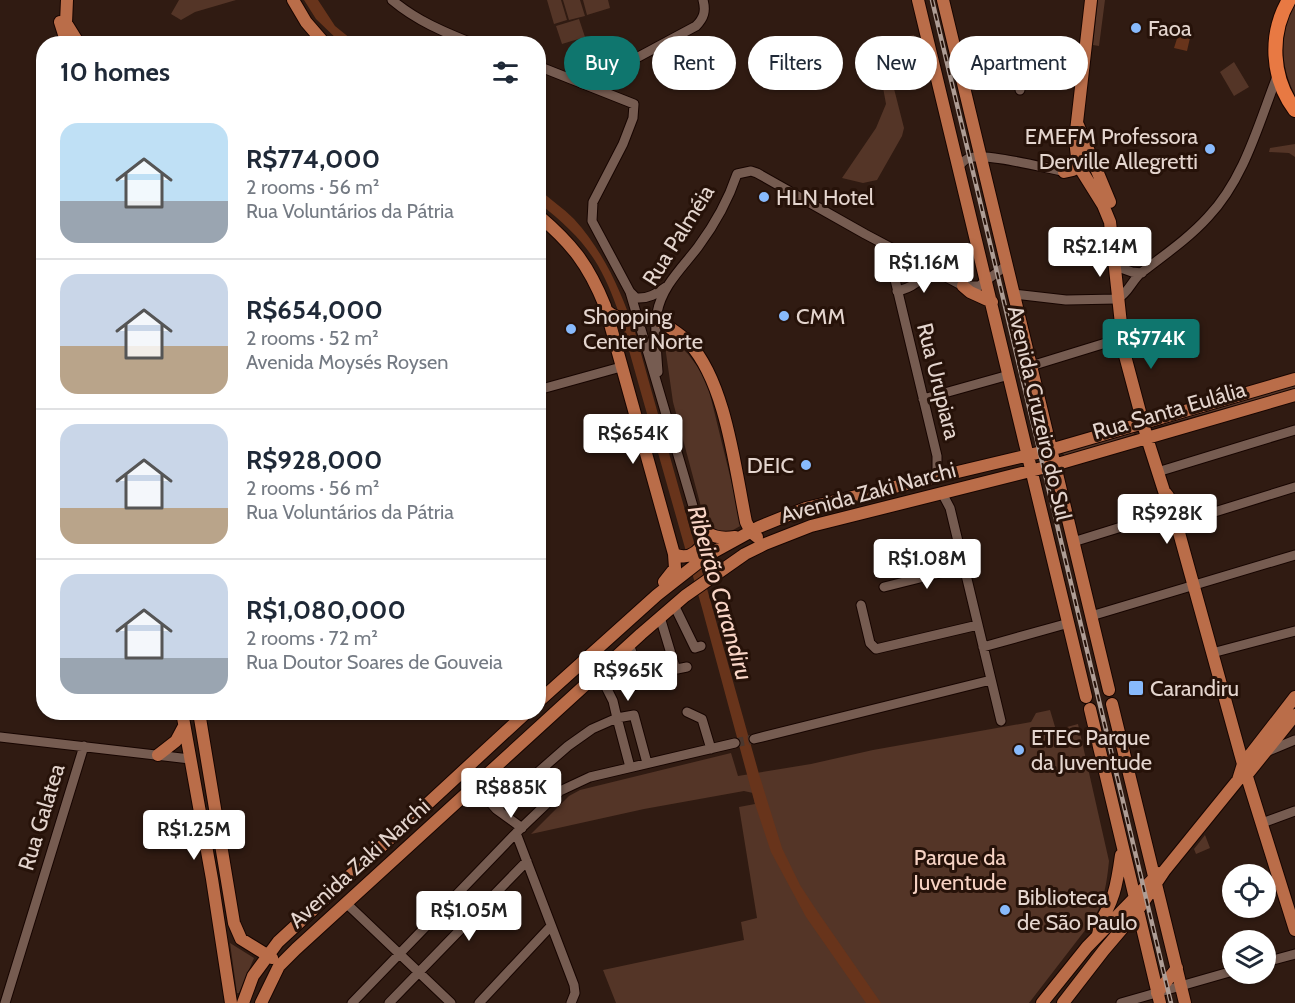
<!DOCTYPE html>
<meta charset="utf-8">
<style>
body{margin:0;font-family:Cabin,sans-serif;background:#f6f6f7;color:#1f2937;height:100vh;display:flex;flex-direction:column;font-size:22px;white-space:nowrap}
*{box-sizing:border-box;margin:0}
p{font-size:20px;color:#747a83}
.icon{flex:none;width:33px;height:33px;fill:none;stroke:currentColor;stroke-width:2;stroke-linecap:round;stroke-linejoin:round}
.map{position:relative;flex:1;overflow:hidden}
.drawer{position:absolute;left:36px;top:36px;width:510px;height:684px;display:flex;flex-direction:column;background:#fff;border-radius:24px;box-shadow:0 2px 4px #0004}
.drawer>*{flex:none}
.banner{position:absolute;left:564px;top:36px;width:570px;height:54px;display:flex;gap:12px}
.controls{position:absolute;left:1222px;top:864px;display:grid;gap:12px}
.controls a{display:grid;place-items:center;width:54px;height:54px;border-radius:50%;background:#fff;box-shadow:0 2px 4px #0004;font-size:30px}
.price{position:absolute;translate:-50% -51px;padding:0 14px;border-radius:6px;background:#fff;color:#222;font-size:20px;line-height:39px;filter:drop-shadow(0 2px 3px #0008)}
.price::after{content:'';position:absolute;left:50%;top:36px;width:18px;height:14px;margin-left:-9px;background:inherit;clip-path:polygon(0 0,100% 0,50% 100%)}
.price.selected{background:#0f766e;color:#fff}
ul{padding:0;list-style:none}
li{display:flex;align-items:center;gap:18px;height:150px;padding:0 24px}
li+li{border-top:2px solid #e0e1e3}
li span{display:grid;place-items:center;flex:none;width:168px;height:120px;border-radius:18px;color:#555}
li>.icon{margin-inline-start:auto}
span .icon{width:72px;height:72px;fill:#fffc;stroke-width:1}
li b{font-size:26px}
h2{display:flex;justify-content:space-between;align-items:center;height:72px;padding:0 24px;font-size:26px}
.pill{padding:0 21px;border-radius:27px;background:#fff;box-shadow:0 2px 4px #0004;font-size:21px;line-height:54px}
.pill.selected{background:#0f766e;color:#fff}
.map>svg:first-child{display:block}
</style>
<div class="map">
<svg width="1295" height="1003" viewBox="0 0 1295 1003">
<rect width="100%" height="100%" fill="#301b12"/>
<path fill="#543527" d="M179 0H236L195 12 181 20 171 14Z
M547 0H561L567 20 554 24Z
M563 0H580L585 16 569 20Z
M583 0H608L610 8 587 15Z
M1098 0H1105L1099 46 1093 45Z
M1295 2V95C1279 64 1280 33 1295 2Z
M579 19 585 37 562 44 556 26Z
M914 35 922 67 927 75 926 78 907 68 900 38Z
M1234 62 1249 87 1234 96 1220 72Z
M889 69 904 128 902 136 877 180 863 183 842 178 876 128 886 104 880 71Z
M1295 144V157L1289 153 1269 152 1270 148Z
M664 339 677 343 688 354 706 378 742 525 726 534 708 533 673 402Z
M1295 384V389L1163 425 1162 421Z
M1134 431V434L1065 457 1063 453Z
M1050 710 1056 730 1078 724 1109 861C1107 882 1104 902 1093 920L1029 1003H616L603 970 744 940 741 922 757 918 739 807 755 804 753 793 744 791 644 809 531 834 569 796 580 790 731 753 738 776 811 764 873 750 1031 722 1036 713Z
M1205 835 1210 848 1196 854 1194 849Z
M230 943 254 958 239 993H237Z"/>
<path fill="#68341b" d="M304 0H318L335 26 356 43H341L316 19Z
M1181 26 1192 29 1187 51 1174 48Z
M538 189C550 199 563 208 574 219 604 252 621 291 635 332L759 774 782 848 800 885 815 908 881 1003H866L806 917 771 852 755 804 702 608 617 308C599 257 580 236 539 203Z"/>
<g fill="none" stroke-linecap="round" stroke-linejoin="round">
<path stroke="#4b372e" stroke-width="9" stroke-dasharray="9 4.5" stroke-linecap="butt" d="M735 743 754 739"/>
<defs>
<path id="minor" d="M392 0C417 21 444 32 474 44
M538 66 634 104 633 118 623 144 593 202 592 221 630 292 700 530
M588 84 696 26C704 18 706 11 703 0
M1020 90C1020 84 1020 75 1024 71 1032 60 1070 69 1082 71
M958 167C961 164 965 159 969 158 985 152 1048 169 1068 172
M887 246 937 456V477
M1121 268 1132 272 1142 273
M897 291C912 288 921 281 929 267
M630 292 636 298C648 299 656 294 666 287
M1014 294 1066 300 1117 299C1128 294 1132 280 1141 273 1164 255 1188 239 1208 217 1245 178 1259 122 1278 74
M1031 366 1122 338
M658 372C657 358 654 325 657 313 662 286 682 268 698 247 715 224 728 201 737 174L751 171 757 173 865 234 963 286H979L1007 265
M538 390 621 367
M923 399 1009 375
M1164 470 1295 430
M942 493 950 508 1001 721
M1176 524 1295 487
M1073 542 1173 511
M884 587 964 567
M674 605 695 648 701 646
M861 605 870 643 876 649 978 625
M1091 616 1295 555
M660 617 675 667 677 669 687 667
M629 645 644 682
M983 647 1069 623
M1212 653 1295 631
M616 657 628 688 659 676
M687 712 702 719 711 749
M0 737 190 759
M754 739 991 680
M1266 752 1295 740
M630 767 617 718 634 715 647 763
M476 786 496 809 522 828
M496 809 568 746 592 729 617 718 613 701 599 673
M1262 823 1295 811
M516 833 574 985 575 993 571 1003
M346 903 451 1003
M1266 962 1295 954
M5 1003 84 746
M352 1003 516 833 560 791 590 777 735 743
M389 1003 527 861
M479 1003 551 926
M1121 1003 1233 971"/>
<path id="major" d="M67 0 66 23 79 44
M293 0 306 22 325 44
M918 0 1086 697
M943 0 1109 690
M1091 0 1075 140 1078 165 1103 205 1110 222 1124 352 1147 438 1164 491 1168 496 1173 511 1243 764 1295 930
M60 22 67 44
M1078 125 1110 202
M1064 172 1073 170 1077 163
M538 215C572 244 588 264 605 306L674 554 675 568 664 582
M963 286 970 292 992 302
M607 311C625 327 644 310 663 323 671 329 682 335 689 343 726 383 735 469 746 522L751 532 757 537
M699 526C710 537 720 539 735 537
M674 554C687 560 697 554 704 542
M538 702 657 595 708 555 759 527 806 508 1050 450 1295 379
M1112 704 1185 1003
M1090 709 1160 1003
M182 712 212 879 231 1003
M199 712 234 923 241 939 272 958
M158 755 176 741 184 726
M1242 778 1246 776 1295 715
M1096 928C1114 903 1117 884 1121 855
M1157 993 1177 968
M243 1003 253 976 278 942 527 712
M261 1003 279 966 296 949 641 634 685 596 745 554 765 544 811 526 1054 465 1295 395
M1042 1003 1087 947 1159 873
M1063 1003 1104 950 1138 910 1165 870 1238 780 1243 764 1295 697"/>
<path id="highway" d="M1289 0C1269 34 1271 78 1295 110"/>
</defs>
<use href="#minor" stroke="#170501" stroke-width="11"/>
<use href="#major" stroke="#170501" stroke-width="14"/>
<use href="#highway" stroke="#170501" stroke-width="16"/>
<use href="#minor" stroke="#765c51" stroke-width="9"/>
<use href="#major" stroke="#ba6d49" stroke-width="12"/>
<use href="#highway" stroke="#e87943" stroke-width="14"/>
<defs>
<path id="rail" d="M932 0 1171 1003"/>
</defs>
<use href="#rail" stroke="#ae9d95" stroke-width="4.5"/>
<use href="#rail" stroke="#261209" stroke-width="2" stroke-dasharray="7" stroke-linecap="butt"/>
</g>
<g fill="#88bafc" stroke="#261209" stroke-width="2">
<circle cx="1136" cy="28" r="6"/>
<circle cx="1210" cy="149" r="6"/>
<circle cx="764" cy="197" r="6"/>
<circle cx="784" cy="316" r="6"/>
<circle cx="571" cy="329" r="6"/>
<circle cx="806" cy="465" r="6"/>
<rect x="1128" y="680" width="16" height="16" rx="3"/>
<circle cx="1019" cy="750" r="6"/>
<circle cx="1005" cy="910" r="6"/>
</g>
<g text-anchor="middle" stroke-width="6" stroke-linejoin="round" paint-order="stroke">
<g font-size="22" fill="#e4d5ce" stroke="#261209" text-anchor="start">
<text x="1148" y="36">Faoa</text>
<text x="1198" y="144" text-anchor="end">EMEFM Professora<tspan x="1198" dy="25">Derville Allegretti</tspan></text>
<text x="776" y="205">HLN Hotel</text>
<text x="583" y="324">Shopping<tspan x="583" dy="25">Center Norte</tspan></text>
<text x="796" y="324">CMM</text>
<text x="794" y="473" text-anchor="end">DEIC</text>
<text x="1150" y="696">Carandiru</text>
<text x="1031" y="745">ETEC Parque<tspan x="1031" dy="25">da Juventude</tspan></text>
<text x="1017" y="905">Biblioteca<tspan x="1017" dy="25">de São Paulo</tspan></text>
</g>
<g font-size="22" fill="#e4d5ce" stroke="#261209">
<text transform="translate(678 235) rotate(-58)" y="8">Rua Palméia</text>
<text transform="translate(939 381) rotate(76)" y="8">Rua Urupiara</text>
<text transform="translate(1169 410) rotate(-16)" y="8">Rua Santa Eulália</text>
<text transform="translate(1040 413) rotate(77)" y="8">Avenida Cruzeiro do Sul</text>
<text transform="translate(868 492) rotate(-15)" y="8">Avenida Zaki Narchi</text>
<text transform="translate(41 817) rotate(-73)" y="8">Rua Galatea</text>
<text transform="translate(359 863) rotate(-42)" y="8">Avenida Zaki Narchi</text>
</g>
<g font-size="22" fill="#f6d2c3" stroke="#261209">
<text x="960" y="865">Parque da<tspan x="960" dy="25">Juventude</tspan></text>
</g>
<g font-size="24" font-style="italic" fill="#f9d5c6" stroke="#261209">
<text transform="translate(720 593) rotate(74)" y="8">Ribeirão Carandiru</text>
</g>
</g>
</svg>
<div class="controls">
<a><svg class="icon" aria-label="locate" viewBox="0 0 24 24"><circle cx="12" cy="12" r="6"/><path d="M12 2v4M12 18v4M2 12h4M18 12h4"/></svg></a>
<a><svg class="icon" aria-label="layers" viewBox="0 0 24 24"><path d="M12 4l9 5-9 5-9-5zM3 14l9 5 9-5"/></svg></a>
</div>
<b class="price" style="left:1100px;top:278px">R$2.14M</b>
<b class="price" style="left:924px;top:294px">R$1.16M</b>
<b class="price selected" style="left:1151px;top:370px">R$774K</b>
<b class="price" style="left:633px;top:465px">R$654K</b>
<b class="price" style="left:1167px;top:545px">R$928K</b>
<b class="price" style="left:927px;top:590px">R$1.08M</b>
<b class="price" style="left:628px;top:702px">R$965K</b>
<b class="price" style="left:511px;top:819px">R$885K</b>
<b class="price" style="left:194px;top:861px">R$1.25M</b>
<b class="price" style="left:469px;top:942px">R$1.05M</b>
<div class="banner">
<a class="pill selected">Buy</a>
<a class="pill">Rent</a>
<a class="pill">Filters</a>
<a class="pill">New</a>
<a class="pill">Apartment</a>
</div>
<section class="drawer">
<h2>10 homes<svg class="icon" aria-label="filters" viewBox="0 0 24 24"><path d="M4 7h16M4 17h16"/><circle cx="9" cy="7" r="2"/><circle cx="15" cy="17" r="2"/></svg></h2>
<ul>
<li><span style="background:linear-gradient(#bfe0f5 65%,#9aa5b1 0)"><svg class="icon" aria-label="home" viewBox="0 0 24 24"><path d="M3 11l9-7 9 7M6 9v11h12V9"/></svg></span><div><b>R$774,000</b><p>2 rooms · 56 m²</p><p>Rua Voluntários da Pátria</p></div></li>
<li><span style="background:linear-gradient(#c9d6e8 60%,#b9a48a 0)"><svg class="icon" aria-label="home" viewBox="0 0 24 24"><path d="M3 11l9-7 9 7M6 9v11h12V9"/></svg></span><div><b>R$654,000</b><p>2 rooms · 52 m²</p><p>Avenida Moysés Roysen</p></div></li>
<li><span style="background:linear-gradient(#c9d6e8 70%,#b9a48a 0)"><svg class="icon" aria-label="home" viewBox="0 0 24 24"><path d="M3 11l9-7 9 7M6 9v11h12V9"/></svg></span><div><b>R$928,000</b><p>2 rooms · 56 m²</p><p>Rua Voluntários da Pátria</p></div></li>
<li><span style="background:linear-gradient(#c9d6e8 70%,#9aa5b1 0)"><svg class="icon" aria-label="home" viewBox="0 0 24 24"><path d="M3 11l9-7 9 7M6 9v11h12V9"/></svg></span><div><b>R$1,080,000</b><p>2 rooms · 72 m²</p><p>Rua Doutor Soares de Gouveia</p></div></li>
</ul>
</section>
</div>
